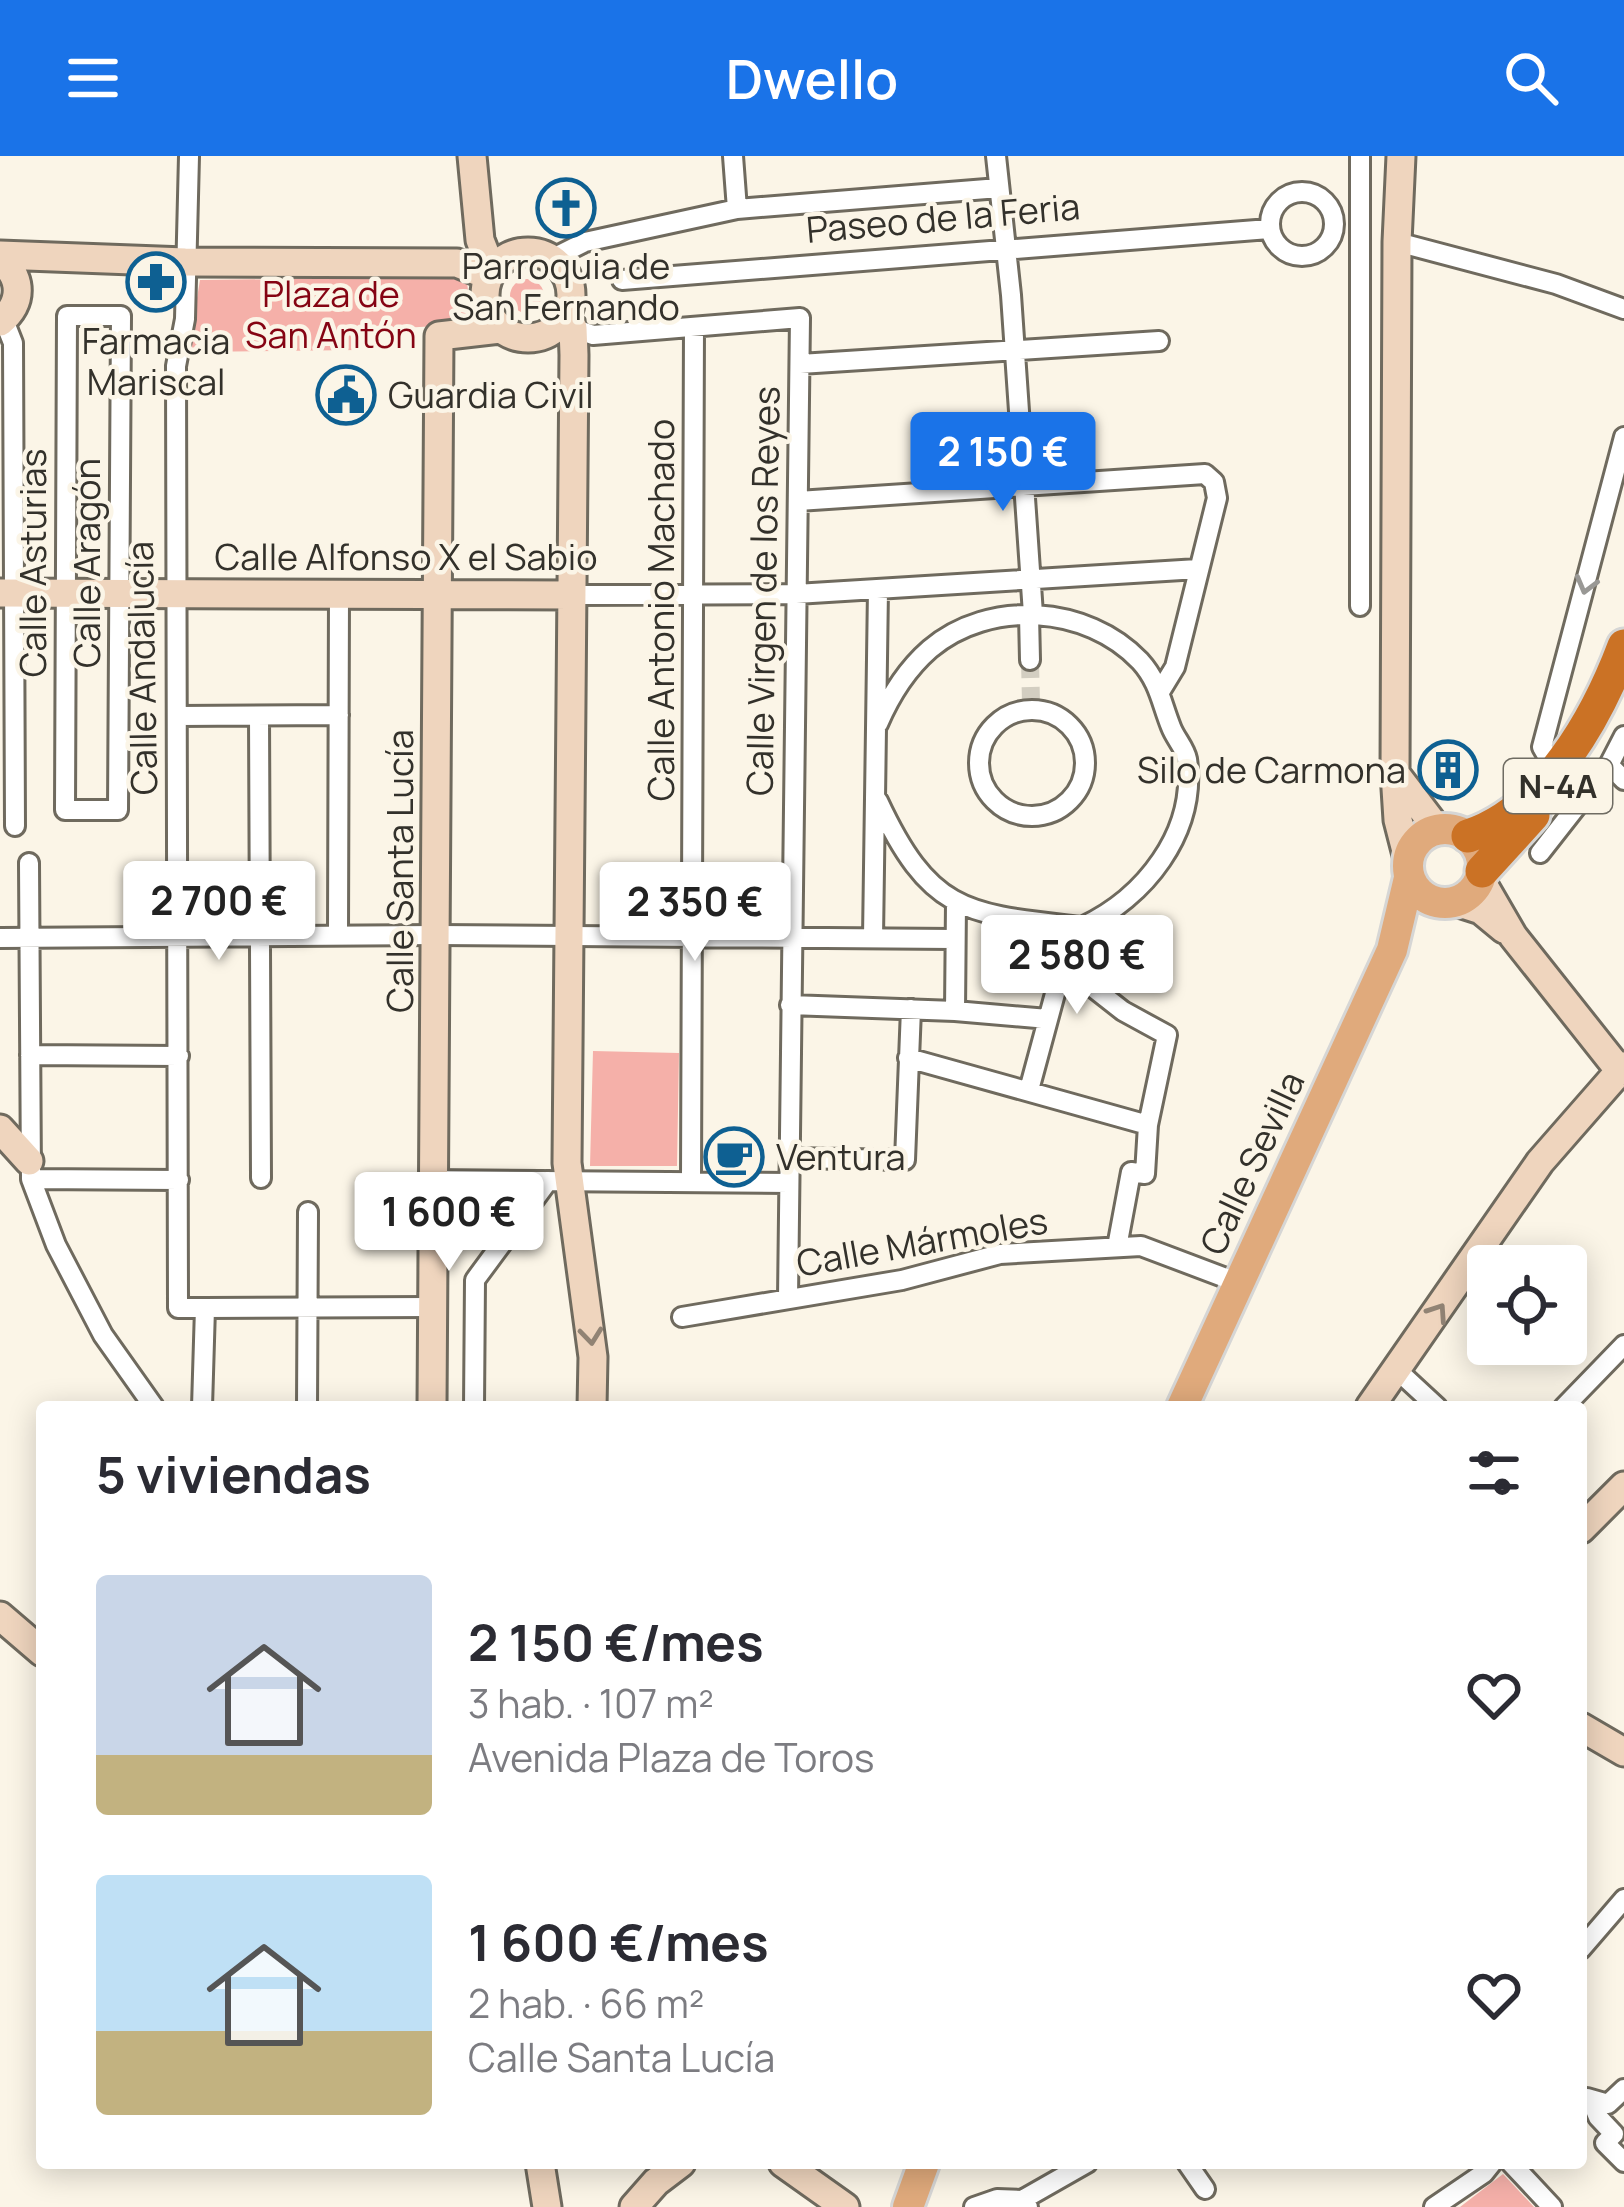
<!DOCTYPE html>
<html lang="es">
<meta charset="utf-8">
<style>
body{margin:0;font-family:Manrope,sans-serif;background:#f2f2f3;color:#2b2b33;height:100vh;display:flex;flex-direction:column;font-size:45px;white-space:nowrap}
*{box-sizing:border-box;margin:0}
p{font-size:39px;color:#7c7c81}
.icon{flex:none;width:66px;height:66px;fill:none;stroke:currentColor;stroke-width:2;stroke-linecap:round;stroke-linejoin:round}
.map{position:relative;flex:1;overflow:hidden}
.sheet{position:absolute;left:36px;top:1245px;width:1551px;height:768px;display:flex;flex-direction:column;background:#fff;border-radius:12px;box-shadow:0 6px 30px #0003}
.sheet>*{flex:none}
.controls{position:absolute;left:1467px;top:1089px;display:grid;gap:24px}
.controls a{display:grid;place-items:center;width:120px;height:120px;border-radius:12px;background:#fff;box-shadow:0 6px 30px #0003;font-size:60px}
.price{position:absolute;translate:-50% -102px;padding:0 27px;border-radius:12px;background:#fff;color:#222;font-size:39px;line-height:78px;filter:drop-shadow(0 3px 6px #0008)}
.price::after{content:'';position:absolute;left:50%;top:72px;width:36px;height:27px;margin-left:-18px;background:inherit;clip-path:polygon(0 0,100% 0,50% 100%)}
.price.on{background:#1a73e8;color:#fff}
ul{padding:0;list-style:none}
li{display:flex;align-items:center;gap:36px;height:300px;padding:0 60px}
li span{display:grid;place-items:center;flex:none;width:336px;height:240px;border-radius:12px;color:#555}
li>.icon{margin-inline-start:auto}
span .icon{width:144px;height:144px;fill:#fffc;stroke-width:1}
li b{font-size:51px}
h2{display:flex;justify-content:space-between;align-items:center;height:144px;padding:0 60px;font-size:51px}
header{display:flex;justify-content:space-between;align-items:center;height:156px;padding:0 60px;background:#1a73e8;color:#fff;font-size:54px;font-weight:600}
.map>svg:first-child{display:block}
</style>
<header><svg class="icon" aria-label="menu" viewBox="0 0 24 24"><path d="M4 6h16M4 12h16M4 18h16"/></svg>Dwello<svg class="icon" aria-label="search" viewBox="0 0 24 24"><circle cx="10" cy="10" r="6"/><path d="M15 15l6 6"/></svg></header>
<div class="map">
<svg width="1624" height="2051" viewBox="0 0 1624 2051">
<rect width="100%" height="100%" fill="#fbf5e7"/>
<path fill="#f5b0a9" d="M466 121 473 166C443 174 376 166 358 185L357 194 188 196 200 124Z
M510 140a17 17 0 1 1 34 0a17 17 0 1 1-34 0Z
M593 895 679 897 677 1010H590Z
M1503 2018 1534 2051H1460Z"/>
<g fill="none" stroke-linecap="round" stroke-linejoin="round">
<path stroke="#d3cec1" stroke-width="18" stroke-dasharray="18 9" stroke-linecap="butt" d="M1030 504 1031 547"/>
<defs>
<path id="street" d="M189 0 185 163 176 210 178 1152H205L202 1251
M733 0 737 53
M996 0 1011 139 1033 458
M1360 0V450
M1270 68a32 32 0 1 1 64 0a32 32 0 1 1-64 0Z
M1397 86 1556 128 1624 153
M551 103 585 86 737 53 999 32
M622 124 1269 73
M67 160H121L118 654H65Z
M4 164 13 187 15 670
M573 172 593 179 800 162 788 1142
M800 208 1159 185
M798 345 1205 318 1214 326 1217 342 1175 511 1161 534
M572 439 796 438 1198 413
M1029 459 1030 504
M979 607a53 53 0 1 1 106 0a53 53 0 1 1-106 0Z
M179 560 339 559
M259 560 261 1022
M878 568C890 540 907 513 930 493 989 443 1087 449 1140 505 1159 526 1161 546 1171 571 1175 582 1185 592 1187 603 1197 677 1144 742 1082 771
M1624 580 1609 609 1624 624
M1554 612 1542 591 1624 281
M878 645C931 759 968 758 1082 771
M1540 697 1609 609
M29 707 31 1023 56 1089 103 1179 154 1251
M338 779 339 438
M0 782 437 779 954 783
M873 782 878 433
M1063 808 1123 855 1167 879 1148 969 1145 1018 1131 1016 1117 1091
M790 849 955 855 1048 863
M955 855 956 747
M30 899 179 900
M908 902 1148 969
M1029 934 1063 808 1082 771
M789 1002 905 1004 911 853
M31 1023 179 1024
M432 1024 789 1027
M691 1026 694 171
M205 1152 431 1151
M682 1161 902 1124 1000 1098 1141 1090 1239 1127
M1397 1214 1437 1251
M307 1251 308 1056
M474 1251 475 1124 548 1025
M1564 1251 1624 1189
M1581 1793 1624 1743
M1587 1942 1608 1948 1624 1933
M1591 1944 1598 1961 1614 1978 1605 1987 1624 2006
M1187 2007 1205 2033
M1511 2007 1552 2051
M974 2051 997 2043 1022 2044
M1028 2051 1022 2044 1087 2007
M1434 2051 1484 2017 1492 2007"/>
<path id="secondary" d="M472 0 480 84 492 115
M1401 0 1397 86 1395 617 1398 664 1408 703
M485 139a43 43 0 1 1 86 0a43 43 0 1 1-86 0Z
M0 99 185 106 457 107 489 120
M0 103C23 122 23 147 0 166
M562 165 573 172 574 199 567 1007 593 1201 592 1251
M0 437 572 439
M1397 620 1438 674
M1480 723 1513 780 1620 915
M1456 746 1481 754 1504 773
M0 973 29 1005
M432 1251 439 180 500 173
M1370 1251 1540 1006 1624 910
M1581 1373 1624 1330
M0 1460 42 1496
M1581 1571 1624 1596
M540 2007 547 2051
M783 2007 845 2051
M634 2051 656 2026 681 2007"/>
<path id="primary" d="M1408 710a37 37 0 1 1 74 0a37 37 0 1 1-74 0Z
M1182 1251 1392 794 1409 722
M908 2051 924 2007"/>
<path id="highway" d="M1468 680C1545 655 1597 562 1624 490
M1482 715 1533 659"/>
</defs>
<use href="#street" stroke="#6f6a5e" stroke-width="24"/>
<use href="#secondary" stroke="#6f6a5e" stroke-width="33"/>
<use href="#primary" stroke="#d6d6d5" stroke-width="36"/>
<use href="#highway" stroke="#d6d6d5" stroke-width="39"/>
<use href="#street" stroke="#fff" stroke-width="18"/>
<use href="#secondary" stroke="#efd5be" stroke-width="27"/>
<use href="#primary" stroke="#e0aa7c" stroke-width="30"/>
<use href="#highway" stroke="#cb7225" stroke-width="33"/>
</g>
<defs><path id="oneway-chevron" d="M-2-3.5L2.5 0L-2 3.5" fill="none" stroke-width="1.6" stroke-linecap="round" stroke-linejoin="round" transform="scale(3)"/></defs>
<use stroke="#999895" href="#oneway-chevron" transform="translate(1586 429) rotate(105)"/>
<g stroke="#918374">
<use href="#oneway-chevron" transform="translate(1438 1156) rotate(-56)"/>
<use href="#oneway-chevron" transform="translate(591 1180) rotate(84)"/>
</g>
<defs>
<symbol id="church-ring" viewBox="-11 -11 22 22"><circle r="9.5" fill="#fbf5e7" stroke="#0e6092" stroke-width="1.5"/><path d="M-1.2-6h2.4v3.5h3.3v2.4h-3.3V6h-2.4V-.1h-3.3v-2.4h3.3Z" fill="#0e6092"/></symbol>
<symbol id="pharmacy-ring" viewBox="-11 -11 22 22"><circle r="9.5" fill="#fbf5e7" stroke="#0e6092" stroke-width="1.5"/><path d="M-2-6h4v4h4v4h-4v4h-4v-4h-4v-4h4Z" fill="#0e6092"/></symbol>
<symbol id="civic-ring" viewBox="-11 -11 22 22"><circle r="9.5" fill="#fbf5e7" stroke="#0e6092" stroke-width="1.5"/><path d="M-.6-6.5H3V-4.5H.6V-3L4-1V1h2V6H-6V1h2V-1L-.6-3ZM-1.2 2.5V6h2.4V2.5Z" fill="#0e6092"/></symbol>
<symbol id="building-ring" viewBox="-11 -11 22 22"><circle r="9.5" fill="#fbf5e7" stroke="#0e6092" stroke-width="1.5"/><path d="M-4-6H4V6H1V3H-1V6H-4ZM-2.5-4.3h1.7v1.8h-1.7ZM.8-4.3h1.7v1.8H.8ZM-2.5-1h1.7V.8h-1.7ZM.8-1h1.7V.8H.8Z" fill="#0e6092"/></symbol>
<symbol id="cafe-ring" viewBox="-11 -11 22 22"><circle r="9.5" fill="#fbf5e7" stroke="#0e6092" stroke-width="1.5"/><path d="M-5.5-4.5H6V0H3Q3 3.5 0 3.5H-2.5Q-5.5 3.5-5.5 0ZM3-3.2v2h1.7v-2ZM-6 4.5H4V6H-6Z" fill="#0e6092"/></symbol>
</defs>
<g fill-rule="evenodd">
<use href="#church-ring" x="533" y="19" width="66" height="66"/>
<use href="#pharmacy-ring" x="123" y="93" width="66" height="66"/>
<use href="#civic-ring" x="313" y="206" width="66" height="66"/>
<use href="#building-ring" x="1415" y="581" width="66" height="66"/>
<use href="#cafe-ring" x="701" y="968" width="66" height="66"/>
</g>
<g text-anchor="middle" stroke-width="9" stroke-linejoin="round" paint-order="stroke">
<rect fill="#fbf5e7" stroke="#6f6c63" stroke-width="3" x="1504" y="603" width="108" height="54" rx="9"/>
<g font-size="33" font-weight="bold" fill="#33312b">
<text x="1558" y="642">N-4A</text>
</g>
<g font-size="36" fill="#33312b" stroke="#fbf5e7">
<text transform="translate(943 62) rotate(-5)" y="13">Paseo de la Feria</text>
<text x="406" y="414">Calle Alfonso X el Sabio</text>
<text transform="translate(33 407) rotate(-90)" y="13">Calle Asturias</text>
<text transform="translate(87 407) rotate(-90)" y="13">Calle Aragón</text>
<text transform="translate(763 435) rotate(-89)" y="13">Calle Virgen de los Reyes</text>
<text transform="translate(661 454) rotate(-90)" y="13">Calle Antonio Machado</text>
<text transform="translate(142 512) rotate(-91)" y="13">Calle Andalucía</text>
<text transform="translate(400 715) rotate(-90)" y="13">Calle Santa Lucía</text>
<text transform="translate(1252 1007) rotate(-65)" y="13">Calle Sevilla</text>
<text transform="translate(922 1086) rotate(-10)" y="13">Calle Mármoles</text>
</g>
<g font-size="36" fill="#33312b" stroke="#fbf5e7">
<text x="566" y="123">Parroquia de<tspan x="566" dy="41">San Fernando</tspan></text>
<text x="156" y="198">Farmacia<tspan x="156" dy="41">Mariscal</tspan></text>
<text x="388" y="252" text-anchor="start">Guardia Civil</text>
<text x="1406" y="627" text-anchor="end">Silo de Carmona</text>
<text x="776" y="1014" text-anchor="start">Ventura</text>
</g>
<g font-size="36" fill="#850413" stroke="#fbf5e7">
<text x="331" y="151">Plaza de<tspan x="331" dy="41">San Antón</tspan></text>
</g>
</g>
</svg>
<div class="controls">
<a><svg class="icon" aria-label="locate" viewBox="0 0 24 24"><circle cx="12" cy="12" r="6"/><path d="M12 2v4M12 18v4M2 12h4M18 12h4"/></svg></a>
</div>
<b class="price on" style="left:1003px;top:358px">2 150 €</b>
<b class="price" style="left:219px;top:807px">2 700 €</b>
<b class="price" style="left:695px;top:808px">2 350 €</b>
<b class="price" style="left:1077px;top:861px">2 580 €</b>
<b class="price" style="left:449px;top:1118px">1 600 €</b>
<section class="sheet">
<h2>5 viviendas<svg class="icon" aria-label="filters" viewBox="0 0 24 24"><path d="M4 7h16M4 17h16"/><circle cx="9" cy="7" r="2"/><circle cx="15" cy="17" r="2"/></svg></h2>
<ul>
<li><span style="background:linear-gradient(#c9d6e8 75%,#c2b280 0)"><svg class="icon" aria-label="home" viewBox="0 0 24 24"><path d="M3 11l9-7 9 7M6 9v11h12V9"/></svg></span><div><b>2 150 €/mes</b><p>3 hab. · 107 m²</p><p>Avenida Plaza de Toros</p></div><svg class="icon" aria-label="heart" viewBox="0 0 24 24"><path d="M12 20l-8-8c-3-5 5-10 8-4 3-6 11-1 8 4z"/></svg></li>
<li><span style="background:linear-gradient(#bfe0f5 65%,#c2b280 0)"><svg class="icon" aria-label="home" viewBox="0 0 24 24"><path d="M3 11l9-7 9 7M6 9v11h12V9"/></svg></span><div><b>1 600 €/mes</b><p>2 hab. · 66 m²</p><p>Calle Santa Lucía</p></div><svg class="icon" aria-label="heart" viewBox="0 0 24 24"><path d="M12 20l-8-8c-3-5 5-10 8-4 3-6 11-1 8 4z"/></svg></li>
</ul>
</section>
</div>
